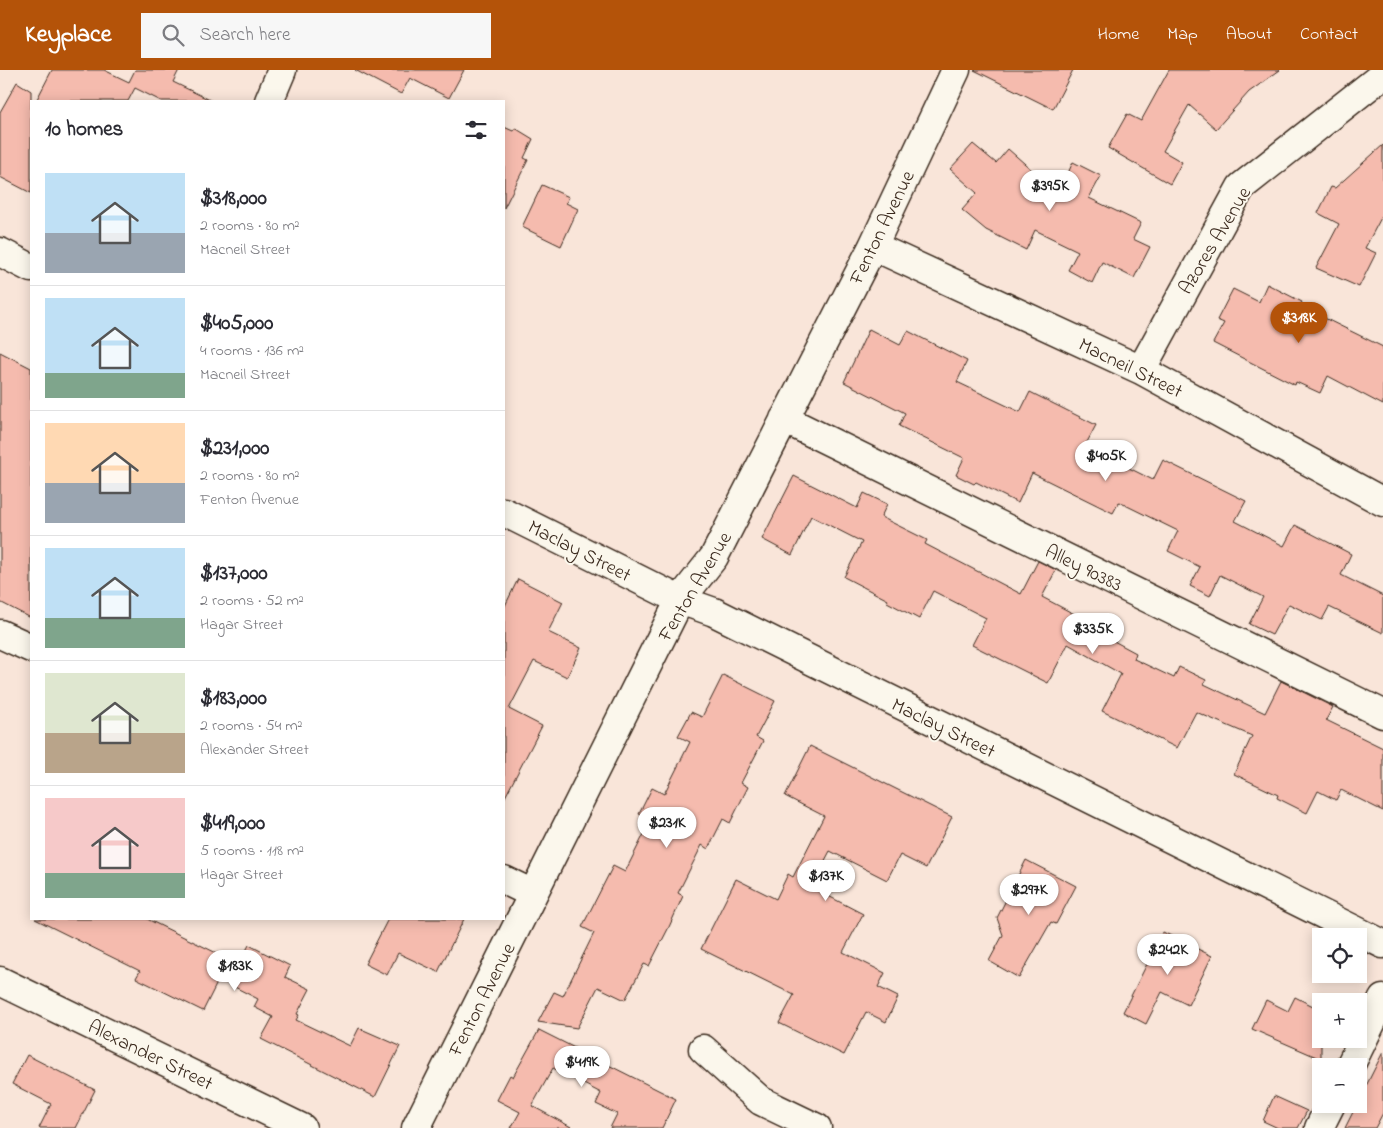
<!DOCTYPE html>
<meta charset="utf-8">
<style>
body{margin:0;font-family:"Indie Flower",sans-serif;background:#f7f7f7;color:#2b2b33;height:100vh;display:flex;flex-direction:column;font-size:19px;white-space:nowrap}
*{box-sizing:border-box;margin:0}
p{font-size:16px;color:#7c7c81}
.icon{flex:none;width:28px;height:28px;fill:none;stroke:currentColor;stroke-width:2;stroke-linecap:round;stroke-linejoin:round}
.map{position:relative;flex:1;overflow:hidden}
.details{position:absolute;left:30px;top:30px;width:475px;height:820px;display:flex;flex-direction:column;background:#fff;border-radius:0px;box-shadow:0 2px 12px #0003}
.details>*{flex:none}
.buttons{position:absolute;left:1312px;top:858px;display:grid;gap:10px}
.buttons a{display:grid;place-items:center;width:55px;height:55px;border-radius:0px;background:#fff;box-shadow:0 2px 12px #0003;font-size:25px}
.price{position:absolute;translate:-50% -42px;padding:0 11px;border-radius:18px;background:#fff;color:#222;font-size:16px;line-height:32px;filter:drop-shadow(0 1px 2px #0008)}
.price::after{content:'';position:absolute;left:50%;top:30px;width:15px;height:11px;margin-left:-8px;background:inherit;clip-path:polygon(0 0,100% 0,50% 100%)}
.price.current{background:#b45309;color:#fff}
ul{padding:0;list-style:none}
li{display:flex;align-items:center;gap:15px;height:125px;padding:0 15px}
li+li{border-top:1px solid #e1e1e2}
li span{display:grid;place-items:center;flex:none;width:140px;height:100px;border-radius:0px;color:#555}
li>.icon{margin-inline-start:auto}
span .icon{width:60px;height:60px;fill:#fffc;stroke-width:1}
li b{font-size:21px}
h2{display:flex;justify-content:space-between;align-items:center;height:60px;padding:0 15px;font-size:21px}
header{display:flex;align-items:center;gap:30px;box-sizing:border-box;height:70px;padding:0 25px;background:#b45309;color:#fff}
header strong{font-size:24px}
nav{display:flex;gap:28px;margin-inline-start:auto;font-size:18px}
.search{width:350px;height:45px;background:#f7f7f7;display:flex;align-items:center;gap:12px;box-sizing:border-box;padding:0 18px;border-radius:0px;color:#7c7c81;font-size:19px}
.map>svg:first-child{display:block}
</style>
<header>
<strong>Keyplace</strong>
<div class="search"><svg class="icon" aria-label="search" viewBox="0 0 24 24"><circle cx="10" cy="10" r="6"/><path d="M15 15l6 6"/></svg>Search here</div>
<nav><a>Home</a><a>Map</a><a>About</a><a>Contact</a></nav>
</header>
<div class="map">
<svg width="1383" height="1058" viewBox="0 0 1383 1058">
<rect width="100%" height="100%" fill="#f9e5d9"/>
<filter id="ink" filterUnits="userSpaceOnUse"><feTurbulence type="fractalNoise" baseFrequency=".02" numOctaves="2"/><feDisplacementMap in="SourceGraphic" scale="10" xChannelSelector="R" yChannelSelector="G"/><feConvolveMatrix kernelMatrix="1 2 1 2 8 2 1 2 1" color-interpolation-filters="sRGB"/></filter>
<g filter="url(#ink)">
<path fill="#f5bbae" stroke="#3b2a1e" d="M52 0H104L129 12 135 0H179L173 12 212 31H161L135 18 128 31H36Z
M355 0H464L449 28 410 8 401 24Z
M974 0H1073L1053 39Z
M1169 0H1280L1249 22 1216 59 1189 35 1163 81 1182 92 1170 114 1108 78 1127 44 1141 51Z
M17 12 31 21V123L0 107V42Z
M504 57 513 61 515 58 533 69 524 88 528 90 504 138Z
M973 74 996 93 1008 79 1033 101 1063 114 1073 92 1101 106 1089 128 1141 153 1133 169 1150 177 1134 208 1102 192 1092 213 1068 200 1078 181 1035 160 1026 180 986 160 962 140 977 123 950 99Z
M1383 75V144L1365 178 1376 183 1359 217 1316 198 1339 154 1318 143 1331 117 1335 118Z
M542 115 569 127 566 133 578 139 561 176 522 157Z
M1267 214 1302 232 1300 236 1383 277V335L1328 306 1320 323 1296 312 1295 315 1213 273 1224 253 1217 250 1233 219 1259 232Z
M869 259 900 275 908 261 967 291 957 312 1020 342 1030 322 1096 355 1085 376 1153 410 1163 390 1246 431 1235 451 1284 476 1295 455 1351 484 1341 505 1383 526V563L1329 537 1322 550 1289 534 1272 565 1249 554 1263 527 1220 505 1210 526 1190 516 1200 497 1168 481 1178 461 1119 432 1113 443 1032 403 1018 433 976 412 974 414 956 405 964 388 899 356 905 343 844 312Z
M0 282 31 298V548L0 532Z
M794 406 857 438 864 423 887 434 881 447 927 470 925 474 1021 524 1038 491 1056 500 1042 527 1076 545 1075 547 1098 559 1097 562 1136 583 1134 589 1174 608 1179 597 1206 610 1204 614 1265 643 1281 611 1333 637 1326 650 1383 678V741L1341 720 1336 730 1318 721 1307 743 1277 728 1278 725 1234 704 1252 666 1196 642 1177 678 1102 641 1121 604 1068 574 1048 613 972 575 986 548 933 521 919 549 887 532 888 530 844 507 862 472 811 446 792 485 762 469Z
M518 509 563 532 548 562 581 578 567 607 534 591 509 639 542 656 504 729V538Z
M723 605 775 631 756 667 763 671 741 713 748 717 730 753 723 749 708 779 702 775 678 823 683 826 669 857 649 896 644 894 625 930 598 917 577 958 538 952 554 922 563 926 594 863 582 857 613 796 625 802 651 750 639 744 652 718 664 724 690 672 678 666 691 642 702 647Z
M810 676 952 747 926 798 900 785 887 810 830 781 811 817 863 844 843 882 885 903 878 917 898 927 886 952 866 942 844 985 779 953 794 925 701 879 736 809 776 829 788 804 793 807 824 746 785 726Z
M1026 790 1076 816 1056 854 1051 852 1019 908 989 891 1003 865 997 848Z
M35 849H147L239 894 249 875 290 896 285 907 310 919 297 944 299 945 296 950 350 976 359 958 400 976 375 1027 261 969 273 947 254 937 258 929 219 909 203 941 136 908 140 901Z
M388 849H464L438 902 398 883 387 905 365 894Z
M1163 862 1212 886 1188 935 1162 922 1146 954 1123 942Z
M1295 927 1321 940V989L1252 959 1266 930 1288 941Z
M539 960 676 1029 662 1058H610L617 1044 596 1034 601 1023 553 998 532 1036 573 1058H511L520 1042 497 1030 510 1005 513 1007Z
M1383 982V1043L1375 1058H1345Z
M27 985 95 1020 76 1058H39L51 1034 12 1014Z
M1274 1026 1307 1041 1298 1058H1278L1263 1051Z"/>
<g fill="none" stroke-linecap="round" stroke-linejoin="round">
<defs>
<path id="minor" d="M269 31 282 0
M873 176 1141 300 1383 432
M0 182 31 198
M1141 300 1241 117 1383 5
M784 349 1383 644
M504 442 680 530 714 542 1383 874
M0 564 31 578
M504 810 533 824
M0 911 302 1058
M703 979 761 1031 817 1058
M1350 996 1383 929
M416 1058 680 530 714 487 873 176 956 0
M1319 1058 1331 1034"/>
</defs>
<use href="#minor" stroke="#3b2a1e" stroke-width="31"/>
<use href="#minor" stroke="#fbf7ec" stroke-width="28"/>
</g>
</g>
<g text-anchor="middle" stroke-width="4" stroke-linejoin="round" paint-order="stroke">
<g font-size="20" fill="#3b2a1e" stroke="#fbf7ec">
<text transform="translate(881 157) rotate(-64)" y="7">Fenton Avenue</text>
<text transform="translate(1214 170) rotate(-59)" y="7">Azores Avenue</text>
<text transform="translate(1131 297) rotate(26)" y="7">Macneil Street</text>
<text transform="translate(580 480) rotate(27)" y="7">Maclay Street</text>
<text transform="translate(1084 497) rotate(26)" y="7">Alley 90383</text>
<text transform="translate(694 516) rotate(-59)" y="7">Fenton Avenue</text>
<text transform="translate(944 657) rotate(26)" y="7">Maclay Street</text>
<text transform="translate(481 929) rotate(-63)" y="7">Fenton Avenue</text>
<text transform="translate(151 984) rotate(26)" y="7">Alexander Street</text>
</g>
</g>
</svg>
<div class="buttons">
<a><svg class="icon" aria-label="locate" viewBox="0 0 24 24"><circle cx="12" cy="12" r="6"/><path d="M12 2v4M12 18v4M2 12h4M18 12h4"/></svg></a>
<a>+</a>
<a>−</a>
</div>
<b class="price" style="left:1050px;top:142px">$395K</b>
<b class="price current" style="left:1299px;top:274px">$318K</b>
<b class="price" style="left:1106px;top:412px">$405K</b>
<b class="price" style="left:1093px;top:585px">$335K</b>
<b class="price" style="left:667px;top:779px">$231K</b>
<b class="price" style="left:826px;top:832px">$137K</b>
<b class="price" style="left:1029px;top:846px">$297K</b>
<b class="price" style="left:1168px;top:906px">$242K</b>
<b class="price" style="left:235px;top:922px">$183K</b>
<b class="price" style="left:582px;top:1018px">$419K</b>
<section class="details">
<h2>10 homes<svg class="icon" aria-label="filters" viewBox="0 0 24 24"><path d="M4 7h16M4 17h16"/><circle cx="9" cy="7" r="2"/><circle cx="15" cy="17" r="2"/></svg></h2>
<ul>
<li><span style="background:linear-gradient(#bfe0f5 60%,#9aa5b1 0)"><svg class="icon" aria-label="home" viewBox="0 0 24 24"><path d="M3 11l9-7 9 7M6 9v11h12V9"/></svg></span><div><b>$318,000</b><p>2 rooms · 80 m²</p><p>Macneil Street</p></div></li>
<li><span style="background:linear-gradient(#bfe0f5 75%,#7fa58c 0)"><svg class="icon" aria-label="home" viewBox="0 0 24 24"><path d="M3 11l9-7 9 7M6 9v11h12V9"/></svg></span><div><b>$405,000</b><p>4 rooms · 136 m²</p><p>Macneil Street</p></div></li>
<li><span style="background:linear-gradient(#ffd9b3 60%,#9aa5b1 0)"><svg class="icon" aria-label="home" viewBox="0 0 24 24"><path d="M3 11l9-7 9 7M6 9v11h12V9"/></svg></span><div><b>$231,000</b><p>2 rooms · 80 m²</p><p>Fenton Avenue</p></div></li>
<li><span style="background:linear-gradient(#bfe0f5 70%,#7fa58c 0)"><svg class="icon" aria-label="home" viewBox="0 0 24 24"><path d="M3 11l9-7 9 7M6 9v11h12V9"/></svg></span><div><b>$137,000</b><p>2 rooms · 52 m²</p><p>Hagar Street</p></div></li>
<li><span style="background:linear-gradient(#dfe7d0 60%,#b9a48a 0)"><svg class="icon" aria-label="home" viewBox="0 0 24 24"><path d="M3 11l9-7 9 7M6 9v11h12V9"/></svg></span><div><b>$183,000</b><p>2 rooms · 54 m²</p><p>Alexander Street</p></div></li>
<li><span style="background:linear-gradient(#f6c9c9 75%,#7fa58c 0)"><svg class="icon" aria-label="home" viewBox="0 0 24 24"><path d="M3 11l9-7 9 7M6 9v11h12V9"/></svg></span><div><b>$419,000</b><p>5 rooms · 118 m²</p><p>Hagar Street</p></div></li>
</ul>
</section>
</div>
